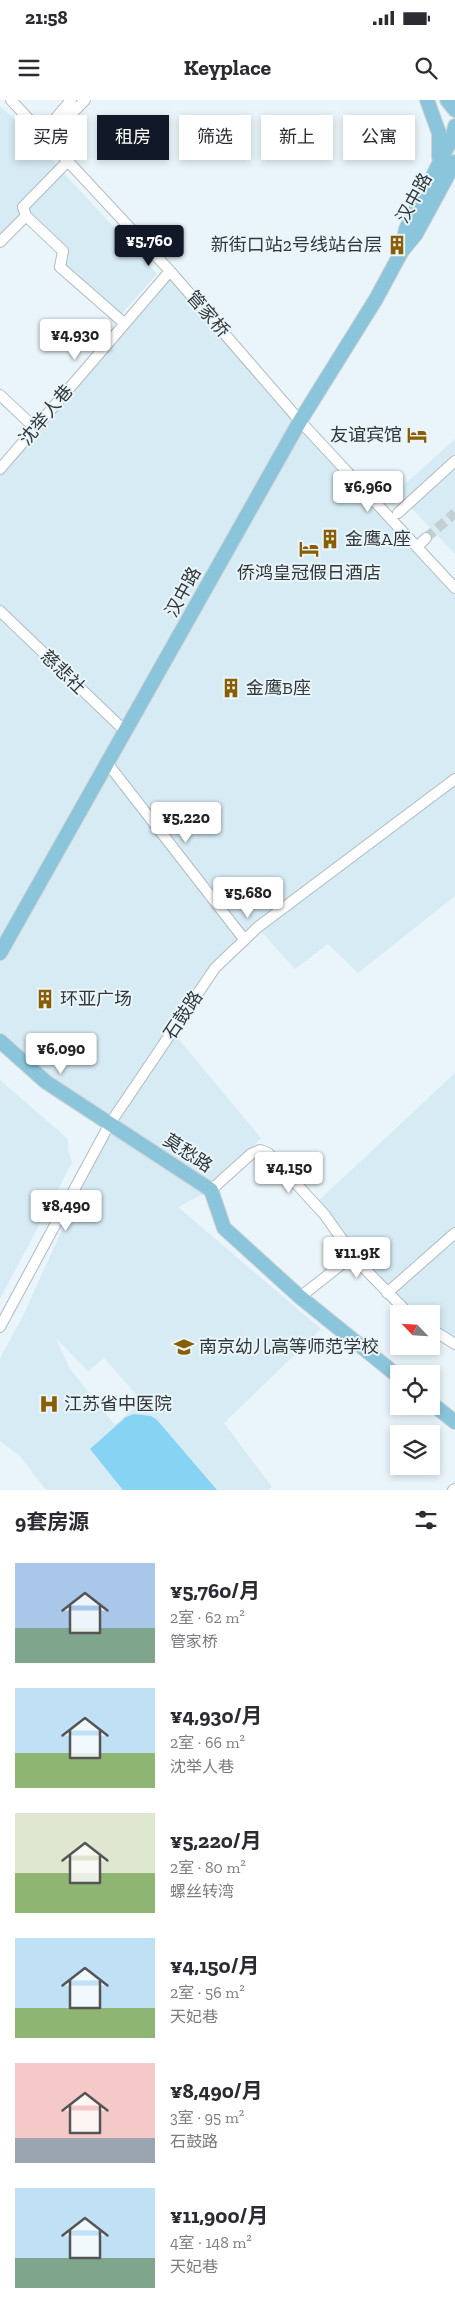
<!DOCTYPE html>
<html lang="zh">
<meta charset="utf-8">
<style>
body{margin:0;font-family:"Zilla Slab","Noto Sans SC",serif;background:#f7f7f7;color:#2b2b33;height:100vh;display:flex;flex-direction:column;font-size:19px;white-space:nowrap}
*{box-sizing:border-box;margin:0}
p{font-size:16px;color:#7c7c81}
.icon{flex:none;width:28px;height:28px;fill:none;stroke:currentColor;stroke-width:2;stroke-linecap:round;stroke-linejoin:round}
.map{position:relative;height:1390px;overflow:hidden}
.drawer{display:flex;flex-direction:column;background:#fff;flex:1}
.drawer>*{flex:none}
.top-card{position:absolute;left:15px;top:15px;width:425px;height:45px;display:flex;gap:10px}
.needle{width:32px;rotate:295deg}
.buttons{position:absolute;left:390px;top:1205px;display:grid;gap:10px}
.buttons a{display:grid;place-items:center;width:50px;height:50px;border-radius:0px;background:#fff;box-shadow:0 2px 8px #0003;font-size:25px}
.price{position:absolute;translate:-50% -42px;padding:0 11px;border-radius:5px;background:#fff;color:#222;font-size:16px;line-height:32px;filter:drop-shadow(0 1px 2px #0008)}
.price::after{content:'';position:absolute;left:50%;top:30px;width:15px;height:11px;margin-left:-8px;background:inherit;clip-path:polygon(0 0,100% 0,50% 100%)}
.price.on{background:#111827;color:#fff}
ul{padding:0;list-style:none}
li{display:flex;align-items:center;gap:15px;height:125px;padding:0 15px}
li span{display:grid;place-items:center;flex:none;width:140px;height:100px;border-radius:0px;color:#555}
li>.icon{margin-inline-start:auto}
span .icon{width:60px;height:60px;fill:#fffc;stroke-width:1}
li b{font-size:21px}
h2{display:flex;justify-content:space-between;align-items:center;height:60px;padding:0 15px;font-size:21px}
.tag{padding:0 18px;border-radius:0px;background:#fff;box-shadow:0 2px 8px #0003;font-size:18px;line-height:45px}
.tag.on{background:#111827;color:#fff}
.status{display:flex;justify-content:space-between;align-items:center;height:35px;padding:0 25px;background:#fff;direction:ltr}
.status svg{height:14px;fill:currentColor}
header{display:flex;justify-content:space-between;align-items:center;height:65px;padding:0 15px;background:#fff;font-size:22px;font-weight:700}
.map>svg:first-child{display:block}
</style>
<div class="status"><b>21:58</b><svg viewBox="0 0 49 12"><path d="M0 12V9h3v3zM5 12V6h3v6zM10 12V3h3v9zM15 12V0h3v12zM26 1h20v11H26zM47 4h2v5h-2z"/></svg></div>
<header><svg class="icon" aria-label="menu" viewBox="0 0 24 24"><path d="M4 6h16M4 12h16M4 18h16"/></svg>Keyplace<svg class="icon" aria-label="search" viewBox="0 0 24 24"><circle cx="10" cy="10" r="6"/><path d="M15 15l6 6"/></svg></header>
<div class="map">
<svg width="455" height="1390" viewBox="0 0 455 1390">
<rect width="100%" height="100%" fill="#e9f5fa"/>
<path fill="#d7ebf4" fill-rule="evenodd" d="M0 6 12 17 157 174 118 218 60 167 62 151 26 116 0 141Z
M170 171 455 488V796L358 873 328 844 295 869 258 828 244 839 172 931 261 1038 211 1090 178 1107 321 1229 224 1323 272 1387 268 1390H46L20 1356 0 1341V1258L23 1216 109 1025 0 938V370ZM55 1237 88 1271 104 1258 142 1301 115 1325 70 1269Z
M455 339V454L396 392Z
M455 973V1244L431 1229V1214H409L395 1202 315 1104Z
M0 980 68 1039V1050L72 1063 0 1199Z"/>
<path fill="#86d3f3" d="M134 1314 151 1316 157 1320 217 1390H123L90 1349 126 1317Z"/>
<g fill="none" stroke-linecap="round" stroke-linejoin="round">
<path stroke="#c4cfd3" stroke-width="10" stroke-dasharray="10 5" stroke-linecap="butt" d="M426 438 455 413"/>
<defs>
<path id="minor" d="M11 0 170 171 300 321 455 488
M48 37 56 18 71 0
M47 39 85 0
M26 116 63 151 60 167 124 223
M0 142 26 116 23 107 67 62
M0 295 35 328
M0 369 170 171
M398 413 455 361
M417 447 426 438
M0 511 126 632
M108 664 244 839
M211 1090 251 1054 260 1050 268 1053 324 1114 359 1163
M387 1193 455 1133
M300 1197 342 1164 350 1161 359 1163 409 1214
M0 1227 109 1025 215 868 258 827 455 679
M431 1229 455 1244
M453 1390 455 1389"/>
<path id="major" d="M427 0 439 33V57
M447 0 455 10
M402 150 406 129 453 36 455 26
M0 853 300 321 376 199 402 151 416 134 455 62
M0 941 46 982 211 1090 224 1128 300 1197 399 1277
M431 1303 455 1322"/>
</defs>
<use href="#minor" stroke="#afbbc0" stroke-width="12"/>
<use href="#major" stroke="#d2d3d3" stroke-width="16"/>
<use href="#minor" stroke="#fff" stroke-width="10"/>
<use href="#major" stroke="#8ac5dc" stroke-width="14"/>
</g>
<defs>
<symbol id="building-bare" viewBox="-9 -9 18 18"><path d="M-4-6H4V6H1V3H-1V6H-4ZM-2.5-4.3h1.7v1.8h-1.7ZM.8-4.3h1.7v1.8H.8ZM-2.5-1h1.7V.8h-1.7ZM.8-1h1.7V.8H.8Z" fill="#8a5e00" stroke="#e9f5fa" stroke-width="2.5" paint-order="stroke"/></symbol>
<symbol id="hotel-bare" viewBox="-9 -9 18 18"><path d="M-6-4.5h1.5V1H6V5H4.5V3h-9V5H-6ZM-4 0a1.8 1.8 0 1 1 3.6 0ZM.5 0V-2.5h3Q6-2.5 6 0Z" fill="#8a5e00" stroke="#e9f5fa" stroke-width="2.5" paint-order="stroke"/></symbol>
<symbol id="school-bare" viewBox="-9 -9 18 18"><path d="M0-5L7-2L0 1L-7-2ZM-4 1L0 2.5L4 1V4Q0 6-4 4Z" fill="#8a5e00" stroke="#e9f5fa" stroke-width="2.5" paint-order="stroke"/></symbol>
<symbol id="hospital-bare" viewBox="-9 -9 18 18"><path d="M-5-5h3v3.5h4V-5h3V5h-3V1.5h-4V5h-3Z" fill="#8a5e00" stroke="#e9f5fa" stroke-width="2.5" paint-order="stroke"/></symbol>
</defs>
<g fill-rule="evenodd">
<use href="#building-bare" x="383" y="131" width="28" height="28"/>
<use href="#hotel-bare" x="403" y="321" width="28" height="28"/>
<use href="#building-bare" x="316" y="425" width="28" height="28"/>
<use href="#hotel-bare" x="295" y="435" width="28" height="28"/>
<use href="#building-bare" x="217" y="574" width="28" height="28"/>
<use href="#building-bare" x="31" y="885" width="28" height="28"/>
<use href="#school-bare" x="170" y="1233" width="28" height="28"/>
<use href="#hospital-bare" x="35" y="1290" width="28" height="28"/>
</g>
<g text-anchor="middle" stroke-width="4" stroke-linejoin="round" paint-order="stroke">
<g font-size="18" fill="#323739" stroke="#e9f5fa">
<text transform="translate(414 98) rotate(-61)" y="6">汉中路</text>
<text transform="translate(208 214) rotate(49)" y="6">管家桥</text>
<text transform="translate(46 315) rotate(-50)" y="6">沈举人巷</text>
<text transform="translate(183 492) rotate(-61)" y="6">汉中路</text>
<text transform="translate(63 572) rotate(44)" y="6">慈悲社</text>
<text transform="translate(183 915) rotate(-56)" y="6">石鼓路</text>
<text transform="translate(188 1053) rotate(33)" y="6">莫愁路</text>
</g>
<g font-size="18" fill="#323739" stroke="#e9f5fa" text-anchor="start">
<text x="382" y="151" text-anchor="end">新街口站2号线站台层</text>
<text x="402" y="341" text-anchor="end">友谊宾馆</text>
<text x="345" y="445">金鹰A座</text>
<text x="309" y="479" text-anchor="middle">侨鸿皇冠假日酒店</text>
<text x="246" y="594">金鹰B座</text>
<text x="60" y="905">环亚广场</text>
<text x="199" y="1253">南京幼儿高等师范学校</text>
<text x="64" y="1310">江苏省中医院</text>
</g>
</g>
</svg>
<div class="buttons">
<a><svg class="needle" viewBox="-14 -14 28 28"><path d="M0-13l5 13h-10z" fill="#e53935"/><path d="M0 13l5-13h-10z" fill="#7c7c81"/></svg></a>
<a><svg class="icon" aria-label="locate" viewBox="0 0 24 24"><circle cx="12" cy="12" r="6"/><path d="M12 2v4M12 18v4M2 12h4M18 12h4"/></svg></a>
<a><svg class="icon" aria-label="layers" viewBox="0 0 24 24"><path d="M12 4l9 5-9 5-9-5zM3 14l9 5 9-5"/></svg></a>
</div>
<b class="price on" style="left:149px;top:167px">¥5,760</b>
<b class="price" style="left:75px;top:261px">¥4,930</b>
<b class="price" style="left:368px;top:413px">¥6,960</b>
<b class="price" style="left:186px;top:744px">¥5,220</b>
<b class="price" style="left:248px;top:819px">¥5,680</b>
<b class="price" style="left:61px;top:975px">¥6,090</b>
<b class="price" style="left:289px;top:1094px">¥4,150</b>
<b class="price" style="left:66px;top:1132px">¥8,490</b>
<b class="price" style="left:357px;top:1179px">¥11.9K</b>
<div class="top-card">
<a class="tag">买房</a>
<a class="tag on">租房</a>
<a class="tag">筛选</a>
<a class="tag">新上</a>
<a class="tag">公寓</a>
</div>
</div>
<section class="drawer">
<h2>9套房源<svg class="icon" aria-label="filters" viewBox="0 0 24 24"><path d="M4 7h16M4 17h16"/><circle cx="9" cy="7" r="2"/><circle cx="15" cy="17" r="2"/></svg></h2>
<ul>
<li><span style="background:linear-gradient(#a9c7e8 65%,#7fa58c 0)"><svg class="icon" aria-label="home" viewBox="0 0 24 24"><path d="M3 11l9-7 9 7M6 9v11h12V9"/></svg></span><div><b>¥5,760/月</b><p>2室 · 62 m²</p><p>管家桥</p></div></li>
<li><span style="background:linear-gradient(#bfe0f5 65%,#8fb573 0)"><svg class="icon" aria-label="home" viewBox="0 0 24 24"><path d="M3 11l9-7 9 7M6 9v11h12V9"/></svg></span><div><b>¥4,930/月</b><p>2室 · 66 m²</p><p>沈举人巷</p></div></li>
<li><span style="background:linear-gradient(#dfe7d0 60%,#8fb573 0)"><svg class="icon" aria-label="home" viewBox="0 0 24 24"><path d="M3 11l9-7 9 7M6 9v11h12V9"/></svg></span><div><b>¥5,220/月</b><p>2室 · 80 m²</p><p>螺丝转湾</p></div></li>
<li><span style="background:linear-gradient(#bfe0f5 70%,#8fb573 0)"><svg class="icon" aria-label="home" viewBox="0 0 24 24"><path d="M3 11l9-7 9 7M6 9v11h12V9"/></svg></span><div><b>¥4,150/月</b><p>2室 · 56 m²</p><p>天妃巷</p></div></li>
<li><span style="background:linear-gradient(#f6c9c9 75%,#9aa5b1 0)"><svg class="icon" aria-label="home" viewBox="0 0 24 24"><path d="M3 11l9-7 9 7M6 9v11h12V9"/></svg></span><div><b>¥8,490/月</b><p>3室 · 95 m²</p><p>石鼓路</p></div></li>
<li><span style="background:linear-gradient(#bfe0f5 70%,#7fa58c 0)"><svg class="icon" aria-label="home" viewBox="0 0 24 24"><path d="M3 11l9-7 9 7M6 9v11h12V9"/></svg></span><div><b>¥11,900/月</b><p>4室 · 148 m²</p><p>天妃巷</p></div></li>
</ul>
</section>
